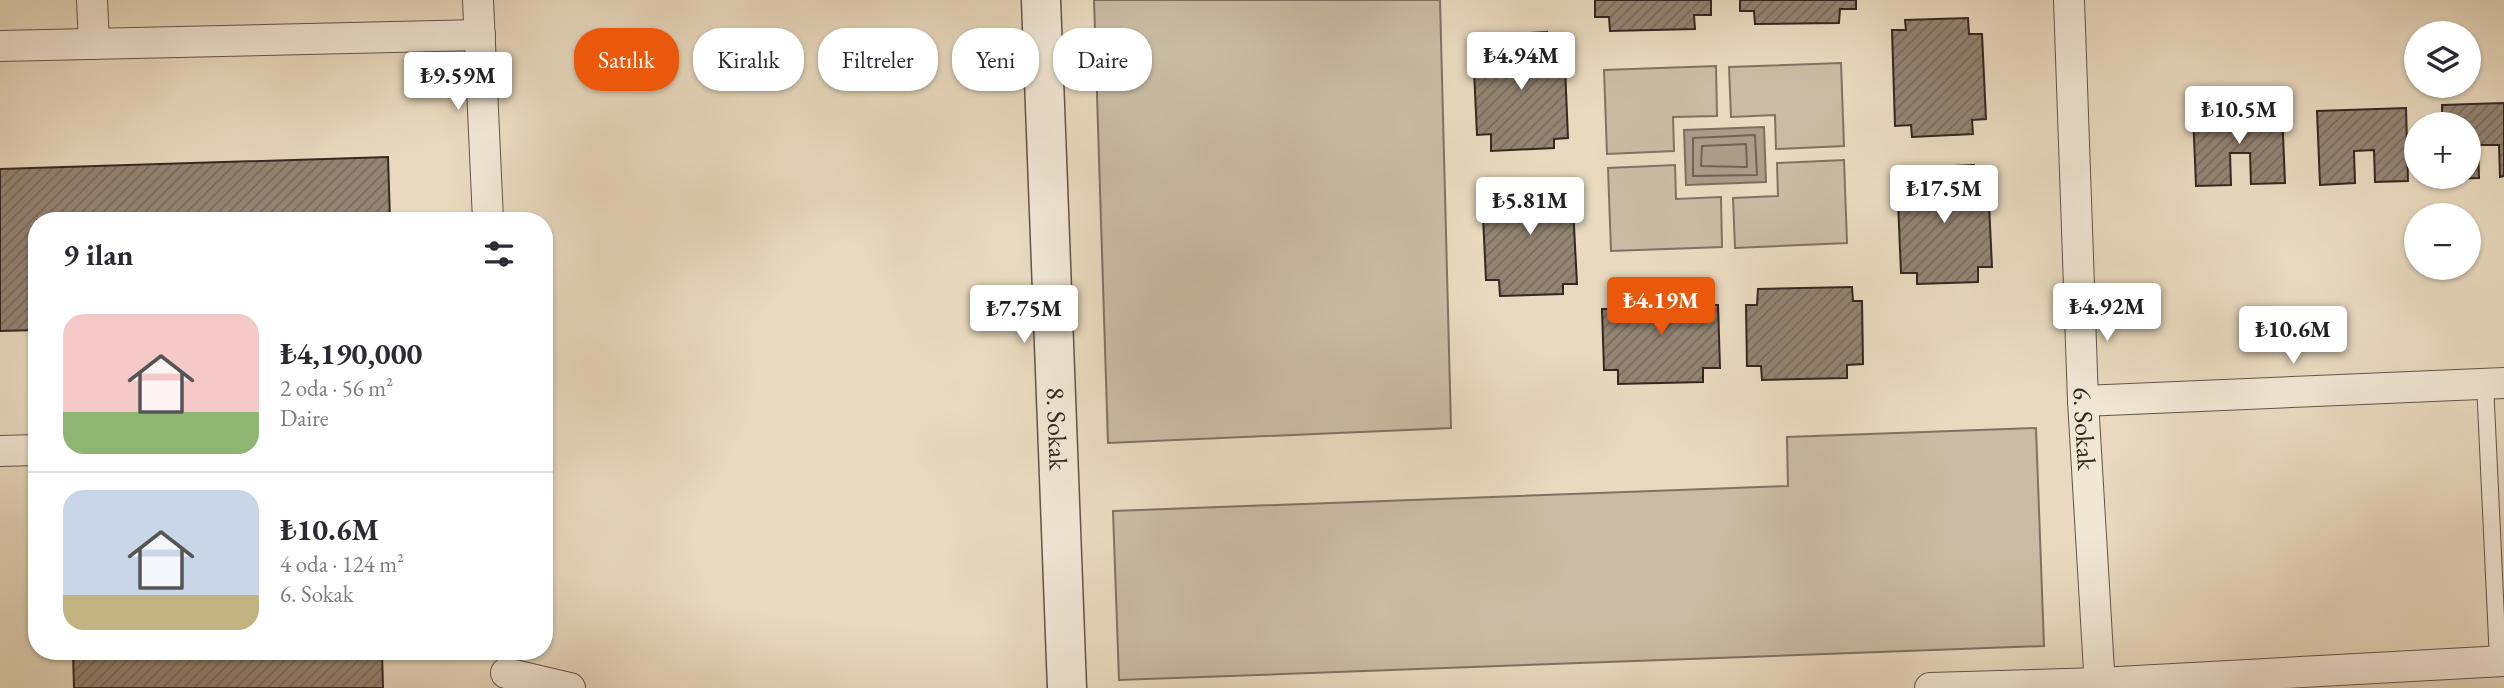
<!DOCTYPE html>
<html lang="tr">
<meta charset="utf-8">
<style>
body{margin:0;font-family:"EB Garamond",serif;background:#f7f7f7;color:#2b2b33;height:100vh;display:flex;flex-direction:column;font-size:26px;white-space:nowrap}
*{box-sizing:border-box;margin:0}
p{font-size:23px;color:#7c7c81}
.icon{flex:none;width:38px;height:38px;fill:none;stroke:currentColor;stroke-width:2;stroke-linecap:round;stroke-linejoin:round}
.map{position:relative;flex:1;overflow:hidden}
.details{position:absolute;left:28px;top:212px;width:525px;height:448px;display:flex;flex-direction:column;background:#fff;border-radius:28px;box-shadow:0 2px 5px #0004}
.details>*{flex:none}
.guide{position:absolute;left:574px;top:28px;width:665px;height:63px;display:flex;gap:14px}
.buttons{position:absolute;left:2404px;top:21px;display:grid;gap:14px}
.buttons a{display:grid;place-items:center;width:77px;height:77px;border-radius:50%;background:#fff;box-shadow:0 2px 5px #0004;font-size:35px}
.price{position:absolute;translate:-50% -60px;padding:0 16px;border-radius:7px;background:#fff;color:#222;font-size:23px;line-height:46px;filter:drop-shadow(0 2px 4px #0008)}
.price::after{content:'';position:absolute;left:50%;top:42px;width:21px;height:16px;margin-left:-10px;background:inherit;clip-path:polygon(0 0,100% 0,50% 100%)}
.price.selected{background:#ea580c;color:#fff}
ul{padding:0;list-style:none}
li{display:flex;align-items:center;gap:21px;height:175px;padding:0 35px}
li+li{border-top:2px solid #e1e1e2}
li span{display:grid;place-items:center;flex:none;width:196px;height:140px;border-radius:21px;color:#555}
li>.icon{margin-inline-start:auto}
span .icon{width:84px;height:84px;fill:#fffc;stroke-width:1}
li b{font-size:30px}
h2{display:flex;justify-content:space-between;align-items:center;height:84px;padding:0 35px;font-size:30px}
.tag{padding:0 24px;border-radius:28px;background:#fff;box-shadow:0 2px 5px #0004;font-size:24px;line-height:63px}
.tag.selected{background:#ea580c;color:#fff}
.map>svg:first-child{display:block}
</style>
<div class="map">
<svg width="2504" height="688" viewBox="0 0 2504 688">
<defs>
<pattern id="building-hatch" width="6" height="6" patternUnits="userSpaceOnUse" patternTransform="scale(1.75)"><rect width="6" height="6" fill="#938473"/><path d="M-1 1l2-2M0 6l6-6M5 7l2-2" fill="none" stroke="#796c5e"/></pattern>
</defs>
<rect width="100%" height="100%" fill="#e9dabf"/>
<filter id="stains"><feTurbulence type="fractalNoise" baseFrequency=".00286" numOctaves="4"/><feColorMatrix values="0 0 0 0 .2 0 0 0 0 .09 0 0 0 0 .02 0 0 0 .5 -.17"/></filter>
<radialGradient id="worn" r=".72"><stop offset=".6" stop-color="#630" stop-opacity="0"/><stop offset="1" stop-color="#630" stop-opacity=".3"/></radialGradient>
<path fill="#cabca4" stroke="#807262" stroke-width="2" d="M1094 0H1440L1451 428 1108 443Z
M1841 63 1844 146 1776 149 1775 115 1731 117 1729 67Z
M1716 66 1717 116 1673 117 1674 151 1607 154 1604 70Z
M1844 160 1847 243 1735 248 1733 198 1778 196 1777 163Z
M1675 165 1676 199 1721 197 1722 247 1611 251 1608 168Z
M2036 428 2044 646 1119 680 1113 511 1788 486 1787 437Z"/>
<path fill="#ac9d89" stroke="#7c6e5f" stroke-width="2" d="M1764 127 1766 182 1686 185 1684 130Z"/>
<g fill="none" stroke-linecap="round" stroke-linejoin="round">
<path stroke="#706255" stroke-width="2" d="M1755 135 1757 175 1693 176V138Z
M1746 144 1747 167 1701 166 1702 146Z"/>
</g>
<path fill="url(#building-hatch)" stroke="#352721" stroke-width="2" d="M1595 0H1711V15H1694L1695 29 1610 31 1609 17H1595Z
M1740 0H1856V9H1840L1839 23 1755 24 1754 11H1740Z
M1968 18 1969 34H1982L1986 119 1972 120 1973 134 1912 137 1911 125 1895 126 1892 30H1906L1905 20Z
M1547 32 1548 44 1564 43 1568 138 1554 139V148L1491 151V134L1477 135 1473 49H1487V35Z
M2504 103V176L2500 177 2499 145H2478L2479 178 2444 179 2469 177V124H2442V105Z
M2406 108 2408 181 2375 182 2374 150 2354 151 2355 183 2320 185 2317 111Z
M2282 110 2285 183 2251 184 2250 153H2230L2231 185 2196 186 2193 113Z
M388 157 390 220H37V330L0 331V169Z
M1974 165 1975 182H1988L1992 267H1978V282L1917 284V273H1901L1897 178 1911 177 1910 168Z
M1556 178V189L1572 188 1577 284H1563V294L1500 296 1499 280H1486L1482 195H1496L1495 180Z
M1852 287 1853 301H1862L1863 364 1847 365V378L1762 380 1761 366H1747L1746 305H1757L1758 289Z
M1709 291V305H1718L1720 368H1703V382L1618 384V370H1604L1602 309H1614L1613 293Z
M73 651H382L383 688H74Z"/>
<g fill="none" stroke-linecap="round" stroke-linejoin="round">
<defs>
<path id="service" d="M2485 383 2498 661"/>
<g id="minor">
<path d="M92 0 94 44"/>
<path d="M478 0 488 220"/>
<path id="s1" d="M2069 0 2083 401 2100 688"/>
<path d="M0 46 480 35"/>
<path d="M2083 401 2504 383"/>
<path d="M0 451 37 450"/>
<path d="M506 673 570 688"/>
<path d="M1930 688 2100 683 2504 661"/>
</g>
<g id="tertiary">
<path id="s2" d="M1041 0 1067 688"/>
</g>
</defs>
<use href="#service" stroke="#625448" stroke-width="18"/>
<use href="#minor" stroke="#625448" stroke-width="32"/>
<use href="#tertiary" stroke="#625448" stroke-width="41"/>
<use href="#service" stroke="#f1e7d5" stroke-width="16"/>
<use href="#minor" stroke="#f1e7d5" stroke-width="30"/>
<use href="#tertiary" stroke="#f1e7d5" stroke-width="38"/>
</g>
<g text-anchor="middle" stroke-width="6" stroke-linejoin="round" paint-order="stroke">
<g font-size="26" fill="#352721" stroke="#f1e7d5">
<text dy="9" stroke="none"><textPath href="#s2" startOffset="429">8. Sokak</textPath></text>
<text dy="9" stroke="none"><textPath href="#s1" startOffset="429">6. Sokak</textPath></text>
</g>
</g>
<rect width="100%" height="100%" filter="url(#stains)"/>
<rect width="100%" height="100%" fill="url(#worn)"/>
</svg>
<div class="buttons">
<a><svg class="icon" aria-label="layers" viewBox="0 0 24 24"><path d="M12 4l9 5-9 5-9-5zM3 14l9 5 9-5"/></svg></a>
<a>+</a>
<a>−</a>
</div>
<b class="price" style="left:1521px;top:92px">₺4.94M</b>
<b class="price" style="left:458px;top:112px">₺9.59M</b>
<b class="price" style="left:2239px;top:146px">₺10.5M</b>
<b class="price" style="left:1944px;top:225px">₺17.5M</b>
<b class="price" style="left:1530px;top:237px">₺5.81M</b>
<b class="price selected" style="left:1661px;top:337px">₺4.19M</b>
<b class="price" style="left:2107px;top:343px">₺4.92M</b>
<b class="price" style="left:1024px;top:345px">₺7.75M</b>
<b class="price" style="left:2293px;top:366px">₺10.6M</b>
<div class="guide">
<a class="tag selected">Satılık</a>
<a class="tag">Kiralık</a>
<a class="tag">Filtreler</a>
<a class="tag">Yeni</a>
<a class="tag">Daire</a>
</div>
<section class="details">
<h2>9 ilan<svg class="icon" aria-label="filters" viewBox="0 0 24 24"><path d="M4 7h16M4 17h16"/><circle cx="9" cy="7" r="2"/><circle cx="15" cy="17" r="2"/></svg></h2>
<ul>
<li><span style="background:linear-gradient(#f6c9c9 70%,#8fb573 0)"><svg class="icon" aria-label="home" viewBox="0 0 24 24"><path d="M3 11l9-7 9 7M6 9v11h12V9"/></svg></span><div><b>₺4,190,000</b><p>2 oda · 56 m²</p><p>Daire</p></div></li>
<li><span style="background:linear-gradient(#c9d6e8 75%,#c2b280 0)"><svg class="icon" aria-label="home" viewBox="0 0 24 24"><path d="M3 11l9-7 9 7M6 9v11h12V9"/></svg></span><div><b>₺10.6M</b><p>4 oda · 124 m²</p><p>6. Sokak</p></div></li>
</ul>
</section>
</div>
